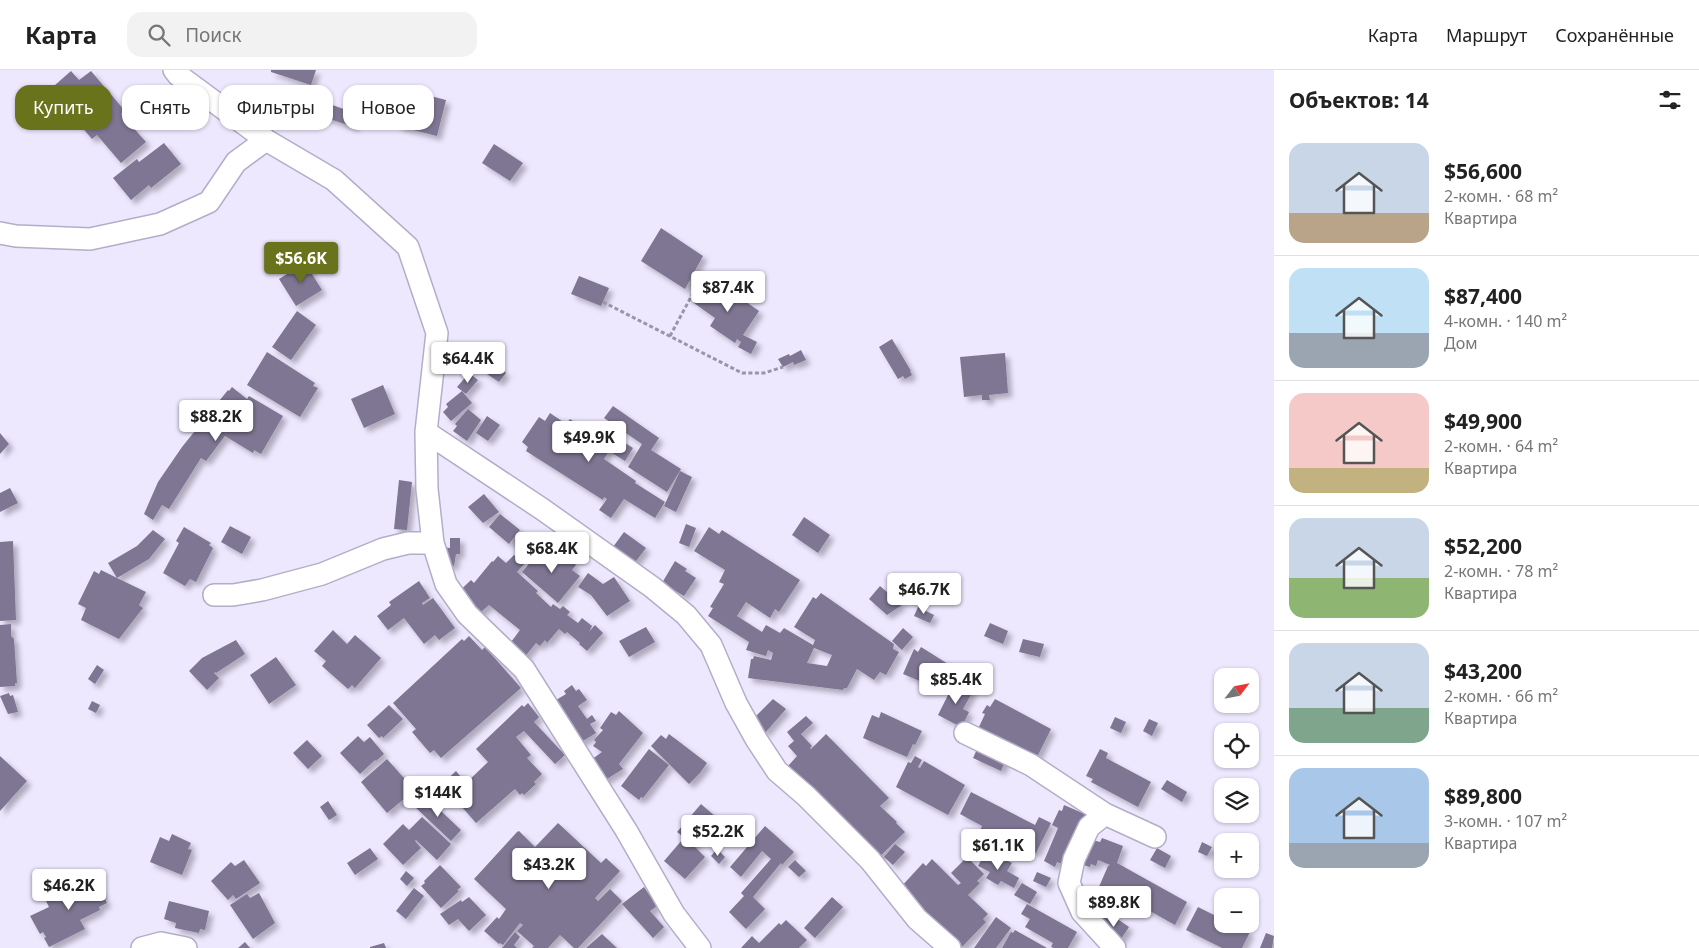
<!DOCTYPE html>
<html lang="ru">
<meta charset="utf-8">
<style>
body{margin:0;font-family:"Noto Sans",sans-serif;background:#f2f2f2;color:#222;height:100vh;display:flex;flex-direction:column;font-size:19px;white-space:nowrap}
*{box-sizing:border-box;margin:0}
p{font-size:16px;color:#767676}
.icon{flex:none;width:28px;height:28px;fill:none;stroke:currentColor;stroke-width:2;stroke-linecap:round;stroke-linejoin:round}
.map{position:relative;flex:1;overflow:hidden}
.side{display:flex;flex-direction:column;background:#fff;width:425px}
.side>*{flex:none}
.top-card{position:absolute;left:15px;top:15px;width:475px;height:45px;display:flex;gap:10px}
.needle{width:32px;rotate:58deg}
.controls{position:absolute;left:1214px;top:598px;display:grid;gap:10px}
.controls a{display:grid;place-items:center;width:45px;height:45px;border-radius:10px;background:#fff;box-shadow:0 1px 4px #0004;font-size:25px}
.price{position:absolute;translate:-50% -42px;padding:0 11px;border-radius:5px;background:#fff;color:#222;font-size:16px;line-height:32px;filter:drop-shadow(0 1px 2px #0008)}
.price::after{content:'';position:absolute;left:50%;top:30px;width:15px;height:11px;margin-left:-8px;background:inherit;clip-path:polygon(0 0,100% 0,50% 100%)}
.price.active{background:#69731c;color:#fff}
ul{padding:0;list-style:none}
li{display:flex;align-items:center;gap:15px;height:125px;padding:0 15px}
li+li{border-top:1px solid #e0e0e0}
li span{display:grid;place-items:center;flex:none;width:140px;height:100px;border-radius:15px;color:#555}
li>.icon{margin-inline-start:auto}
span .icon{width:60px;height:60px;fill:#fffc;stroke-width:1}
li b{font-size:21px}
h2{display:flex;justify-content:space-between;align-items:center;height:60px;padding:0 15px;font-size:21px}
.pill{padding:0 18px;border-radius:15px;background:#fff;box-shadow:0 1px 4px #0004;font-size:18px;line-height:45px}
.pill.active{background:#69731c;color:#fff}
header{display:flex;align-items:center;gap:30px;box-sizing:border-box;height:70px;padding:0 25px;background:#fff;border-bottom:1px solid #e0e0e0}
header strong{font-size:24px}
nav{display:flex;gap:28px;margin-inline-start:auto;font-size:18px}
.search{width:350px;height:45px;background:#f2f2f2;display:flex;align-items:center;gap:12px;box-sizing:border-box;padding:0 18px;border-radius:15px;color:#767676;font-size:19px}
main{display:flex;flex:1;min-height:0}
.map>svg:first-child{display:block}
</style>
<header>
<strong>Карта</strong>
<div class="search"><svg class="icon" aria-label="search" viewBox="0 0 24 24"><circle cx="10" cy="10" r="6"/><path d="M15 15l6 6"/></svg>Поиск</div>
<nav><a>Карта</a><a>Маршрут</a><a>Сохранённые</a></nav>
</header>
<main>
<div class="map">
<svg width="1274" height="878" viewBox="0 0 1274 878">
<defs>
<filter id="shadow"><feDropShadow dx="4.5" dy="4.5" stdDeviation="2.5" flood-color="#0004"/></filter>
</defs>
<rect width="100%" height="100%" fill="#eee8ff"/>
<path fill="#7e7692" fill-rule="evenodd" filter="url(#shadow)" d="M271 0H316L311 15 271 2Z
M71 1 79 10 91 1 125 41 121 44 146 72 121 93 97 65 92 69 63 35 53 45 39 29Z
M396 17 446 30 437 66 397 56 402 38 391 35Z
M295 22 358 44 354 57 290 36Z
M15 39H21L22 45H15Z
M164 73 181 94 151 118 149 115 131 130 113 108 137 89 139 92Z
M494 74 523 93 510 111 482 93Z
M661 158 703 186 685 219 641 191Z
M305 193 322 220 296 236 279 209Z
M579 206 609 218 601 236 571 224Z
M709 208 719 213 759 241 743 265 757 272 751 284 738 277 741 272 737 269 735 273 710 256 715 248 694 233Z
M297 241 316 255 291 290 272 277Z
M892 269 911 301H910L912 305 905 309 903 306 898 309 879 277Z
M801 280 806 290 794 295 793 292 783 297 778 289 789 284 790 286Z
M267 282 315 313 313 316 318 318 300 347 247 315Z
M1005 283 1008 323 989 325 990 330H982V325L964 327 960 287Z
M491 292 506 303 499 312 484 302Z
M469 303 478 310 466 324 457 317Z
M383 315 395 344 364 358 351 329Z
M232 317 247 329 249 326 283 346 261 384 254 380 253 383 225 366 206 391 201 388 169 439 162 435 153 450 144 444 158 412 182 377 228 320 229 321Z
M462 321 472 333 451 351 443 342 448 337 446 334Z
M613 336 659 368 651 380 681 399 667 422 628 397 642 374 604 348Z
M468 339 481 350 467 371 453 361 457 356 455 354Z
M550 343 566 354 570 349 598 368 603 359 633 378 625 391 609 381 604 389 636 411 635 413 665 432 655 448 624 429 611 448 599 440 607 429 604 427 603 430 526 381 528 377 522 372 539 347 545 351Z
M487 346 500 355 488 371 476 363Z
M0 363 9 374 0 384Z
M680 401 692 407 676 442 664 436Z
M399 410 412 412 407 460 394 459Z
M10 418 18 433 0 442V423Z
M484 424 499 442 483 453 468 437Z
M500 444 520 460 509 474 489 457Z
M804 447 830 465 818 483 792 465Z
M686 454 696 458 689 477 679 473Z
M230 456 251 467 242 484 221 472Z
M184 457 211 473 209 475 213 478 196 512 190 509 185 516 163 503 179 473 176 471Z
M709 457 719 464 722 460 800 510 779 542 775 539 770 548 746 532 737 546 762 562 766 555 780 563 784 558 813 575 815 570 794 557 813 527 816 529 821 523 894 574 893 579 899 582 886 605 880 602 874 610 857 599 847 618H844L843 620 748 608 751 589H753L754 586 771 590 773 583 768 580 766 586 746 580 749 572 708 546 713 538 710 537 724 514 719 512 725 500 694 481ZM814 578 832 585 827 596 807 593Z
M153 460 165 469 149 489 117 508 146 522 139 535 143 538 119 569 81 550 86 538 78 534 94 501 99 504 101 500 117 508 108 493 137 476Z
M624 462 646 478 634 494 613 477Z
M450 468H460V484H456L454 496 439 494 442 477 450 478Z
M13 471 16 550 0 551V472Z
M544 476 560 490 564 485 576 495 572 500 580 506 558 533 522 502Z
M514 485 524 494 517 502 538 521 536 523 551 537 553 534 560 539 563 536 570 542 567 545 578 553 582 548 592 556 589 562 595 555 603 563 587 581 579 574 580 573 567 562 565 564 559 559 547 573 545 570 540 576 536 573 523 589 508 576 520 560 489 535 474 548 454 526 471 510 474 513 492 491 493 492 498 486 506 493Z
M675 491 687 499 685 501 696 508 684 526 662 513Z
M588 503 603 514 614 507 630 531 607 546 591 525 578 517Z
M419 511 430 528 422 533 423 535 433 528 455 558 439 570 435 565 424 574 404 548 388 560 377 546 391 535 389 532Z
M880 516 902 535 887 545 869 529Z
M918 537 934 545 930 553 914 546Z
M990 553 1008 561 1003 574 984 566Z
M11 554V566L14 569 17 613H15V616L0 617V555Z
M646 557 655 572 629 587 619 571Z
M903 558 913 567 902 580 892 571Z
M333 560 347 574 355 565 381 588 355 618 352 615 348 619 322 596 326 591 314 581Z
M469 566 482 580 485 577 521 618 441 688 434 680 430 683 412 662 416 659 393 633 462 569 464 571Z
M1023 569 1044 574 1040 587 1019 582Z
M236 570 245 584 216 603 215 602 214 603 219 608 207 620 189 601 202 588Z
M921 577 948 594 934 617 903 604 914 579 918 582Z
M276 587 296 615 269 634 250 605Z
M97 595 104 600 95 614 88 609Z
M959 614 973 621 963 639 969 642 964 652 962 651 959 656 938 645 953 615 958 617Z
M572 615 576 621 579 619 587 630 578 636 587 649 592 645 596 651 590 654 596 663 578 674 551 633 566 624 564 621Z
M9 623 10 626 13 625 18 642 8 644 0 626Z
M773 629 786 639 765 663 751 651Z
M995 629 1051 659 1037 687 978 659 985 644 982 643 987 635 990 637Z
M92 631 100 635 96 643 88 639Z
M528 633 539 647 534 652 565 685 555 694 524 661 516 667 531 685 527 688 542 704 534 712 536 714 524 725 522 723 520 725 515 719 476 753 442 714 456 701 466 713 488 692 476 679 522 635 524 637Z
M389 635 403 649 383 668 382 666 379 668 367 655Z
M619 641 643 663 619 694 623 699 602 712 588 692 602 682 593 676 596 672 594 670 603 660 600 658 611 642 616 645Z
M881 642 922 661 915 675 913 674 907 687 863 668 872 645 879 648Z
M806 646 813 653 801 664 812 676 810 678 811 679 826 664 889 728 880 736 897 752 896 753 905 762 871 795 780 705 797 686 788 676 794 671 787 662Z
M1115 647 1126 652 1121 663 1110 658Z
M1149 649 1158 653 1152 666 1143 661Z
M669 664 707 693 700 703 689 714 651 676 661 665 666 669Z
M358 666 364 672 370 667 384 684 376 691 375 690 360 704 340 683Z
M307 670 322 686 308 699 293 683Z
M979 675 1007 687 1001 701 973 688Z
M649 679 669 695 643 728 641 727 639 730 621 716Z
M1100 679 1108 683 1106 688 1151 712 1138 737 1091 712 1093 709 1086 706Z
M0 686 27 711 0 741Z
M915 686 922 690 918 697 920 698 924 691 965 715 948 745 896 717 908 692 911 693Z
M387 689 412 717 408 720 411 723 387 743 361 712Z
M1167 710 1187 722 1182 732 1161 719Z
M971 722 1035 755 1039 747 1051 753 1036 783 1024 777 1023 781 980 761 982 756 960 744Z
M424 725 461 760 451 771 414 736Z
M328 731 337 745 329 750 320 737Z
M701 734 716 747 693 775 705 787 685 809 664 791 682 770 684 771 686 769 677 762Z
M1064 735 1087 745 1065 795 1057 792 1055 797 1044 791 1058 758 1052 755 1059 740 1062 741Z
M422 747 451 774 437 790 416 770 415 771 421 778 403 795 383 774 403 754 409 760Z
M558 753 601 793 606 788 620 801 595 828 598 831 610 819 622 831 578 878H574L560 865 548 878H532L534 876 517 861 523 855 520 853 503 875 500 873 499 874 484 861 497 847 499 849 506 839 474 809 517 762 519 761 535 777Z
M765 756 794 782 782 795 781 793 753 827 765 839 746 859 729 842 744 826 741 823 771 789 762 781 741 807 730 797Z
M172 764 191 773 188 779 192 780 182 805 150 792 160 767 169 771Z
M1102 768 1123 776 1117 793 1187 832 1175 855 1150 841 1149 842 1098 819 1108 796 1110 795 1098 790 1096 796 1091 794 1090 797 1080 794 1093 770 1100 772Z
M1202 772 1212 777 1207 786 1198 782Z
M895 774 905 782 893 795 884 787Z
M370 778 378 789 355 805 347 793Z
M1157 778 1171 786 1165 798 1150 790Z
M717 779 725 787 719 794 711 786Z
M985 783 1000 791 1002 788 1012 793 1007 801 1019 808 1014 818 1001 811 998 815 986 808 990 802 978 796Z
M967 787 984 804 977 811 980 813 968 825 988 844 983 849 986 852 961 878 899 819 923 793 926 796 932 789 958 815 961 813 951 803Z
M244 790 260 813 236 829 233 825 228 830 211 811 231 792 235 796Z
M795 790 806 801 799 807 788 797Z
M440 795 461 817 457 820 459 821 441 838 421 816 425 813 424 811Z
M406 801 414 808 407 816 400 809Z
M1037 802 1051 808 1046 817 1033 811Z
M93 806 107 833 99 837 100 840 80 850 85 859 49 877 44 868 46 867 43 862 40 864 30 846 49 837 46 831Z
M1022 813 1037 822 1030 834 1014 825Z
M644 817 657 836 650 841 664 857 653 868 622 834Z
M414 818 424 826 406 849 396 841Z
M259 823 275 853 253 869 230 835 247 824 250 828Z
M469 827 486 845 469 861 458 849 449 855 440 844 461 830 462 832Z
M832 827 843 837 815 868 804 858Z
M169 831 209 841 205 860 200 859 199 863 175 858 176 853 164 849Z
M1027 834 1077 862 1068 878H1054L1051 877 1053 873 1025 857 1030 849 1021 844Z
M1198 837 1222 849V854H1232L1250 862 1242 878H1222L1186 860Z
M1104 843 1112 848 1113 846 1129 857 1117 875 1099 851Z
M996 847 1011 858 996 878H974Z
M786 850 807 870 799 878H741L752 866 759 873 779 853 781 855Z
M1015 860 1047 878H1002L1011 862 1013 863Z
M515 862 520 867 514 875 517 878H502Z
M1266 863 1274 866 1272 878H1260Z
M602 864 617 878H586Z
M245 872 250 878H238Z
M384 873 386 878H370V877Z"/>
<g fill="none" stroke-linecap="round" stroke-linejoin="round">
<defs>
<path id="minor" d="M174 0 178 5 266 70 334 110 408 177 437 263 426 362 427 419 433 473 446 514 467 544 524 599 626 760 674 844 700 878
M0 163 16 166 90 169 160 154 209 132 236 92 266 70
M426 362 542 439 652 517 686 545 711 575 736 633 756 669 777 701 806 726 870 790 917 849 950 878
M214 525H233L262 520 322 504 383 479 408 473H433
M965 663 1031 695 1105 744
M142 878 161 873 186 878
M1115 878 1082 842 1069 813 1074 789 1089 757 1105 744 1155 767"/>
</defs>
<use href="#minor" stroke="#b4adc8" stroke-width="24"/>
<path stroke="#9994a6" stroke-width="3" stroke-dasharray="4 2.5" stroke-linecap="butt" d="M692 227 696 230
M603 232 742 303H764L783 297
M670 266 698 214 690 209"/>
<use href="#minor" stroke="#fff" stroke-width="21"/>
</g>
</svg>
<div class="controls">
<a><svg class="needle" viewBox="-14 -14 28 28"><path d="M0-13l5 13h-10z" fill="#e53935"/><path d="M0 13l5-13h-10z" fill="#767676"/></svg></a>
<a><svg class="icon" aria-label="locate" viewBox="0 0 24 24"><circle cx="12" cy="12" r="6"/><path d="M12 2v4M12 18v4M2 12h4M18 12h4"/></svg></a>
<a><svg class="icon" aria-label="layers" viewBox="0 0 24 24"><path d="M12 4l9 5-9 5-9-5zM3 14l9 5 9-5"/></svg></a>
<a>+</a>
<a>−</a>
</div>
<b class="price active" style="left:301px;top:214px">$56.6K</b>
<b class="price" style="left:728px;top:243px">$87.4K</b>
<b class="price" style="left:468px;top:314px">$64.4K</b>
<b class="price" style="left:216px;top:372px">$88.2K</b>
<b class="price" style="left:589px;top:393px">$49.9K</b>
<b class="price" style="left:552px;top:504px">$68.4K</b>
<b class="price" style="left:924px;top:545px">$46.7K</b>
<b class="price" style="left:956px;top:635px">$85.4K</b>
<b class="price" style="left:438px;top:748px">$144K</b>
<b class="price" style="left:718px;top:787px">$52.2K</b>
<b class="price" style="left:998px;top:801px">$61.1K</b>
<b class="price" style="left:549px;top:820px">$43.2K</b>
<b class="price" style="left:69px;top:841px">$46.2K</b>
<b class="price" style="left:1114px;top:858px">$89.8K</b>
<div class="top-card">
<a class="pill active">Купить</a>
<a class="pill">Снять</a>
<a class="pill">Фильтры</a>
<a class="pill">Новое</a>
</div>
</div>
<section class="side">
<h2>Объектов: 14<svg class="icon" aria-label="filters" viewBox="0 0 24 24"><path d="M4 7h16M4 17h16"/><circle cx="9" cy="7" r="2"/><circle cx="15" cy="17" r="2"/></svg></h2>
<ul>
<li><span style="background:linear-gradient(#c9d6e8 70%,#b9a48a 0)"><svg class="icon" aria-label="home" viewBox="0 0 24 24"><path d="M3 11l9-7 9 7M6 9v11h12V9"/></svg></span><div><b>$56,600</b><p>2-комн. · 68 m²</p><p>Квартира</p></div></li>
<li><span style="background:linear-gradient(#bfe0f5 65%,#9aa5b1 0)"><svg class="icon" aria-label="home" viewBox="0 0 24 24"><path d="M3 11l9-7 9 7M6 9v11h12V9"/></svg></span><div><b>$87,400</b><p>4-комн. · 140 m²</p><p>Дом</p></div></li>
<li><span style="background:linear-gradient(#f6c9c9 75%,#c2b280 0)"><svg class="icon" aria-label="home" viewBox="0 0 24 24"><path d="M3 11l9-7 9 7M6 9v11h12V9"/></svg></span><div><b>$49,900</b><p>2-комн. · 64 m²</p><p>Квартира</p></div></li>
<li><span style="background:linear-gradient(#c9d6e8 60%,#8fb573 0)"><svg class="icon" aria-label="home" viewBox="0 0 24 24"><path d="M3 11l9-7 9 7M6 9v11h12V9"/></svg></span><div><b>$52,200</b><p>2-комн. · 78 m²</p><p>Квартира</p></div></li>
<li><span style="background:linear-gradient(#c9d6e8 65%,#7fa58c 0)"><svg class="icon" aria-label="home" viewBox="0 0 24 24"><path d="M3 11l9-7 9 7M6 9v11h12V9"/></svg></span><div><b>$43,200</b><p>2-комн. · 66 m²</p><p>Квартира</p></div></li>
<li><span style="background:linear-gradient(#a9c7e8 75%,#9aa5b1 0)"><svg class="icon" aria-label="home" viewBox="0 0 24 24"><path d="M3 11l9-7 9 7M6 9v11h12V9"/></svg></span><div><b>$89,800</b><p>3-комн. · 107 m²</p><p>Квартира</p></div></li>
</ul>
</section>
</main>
